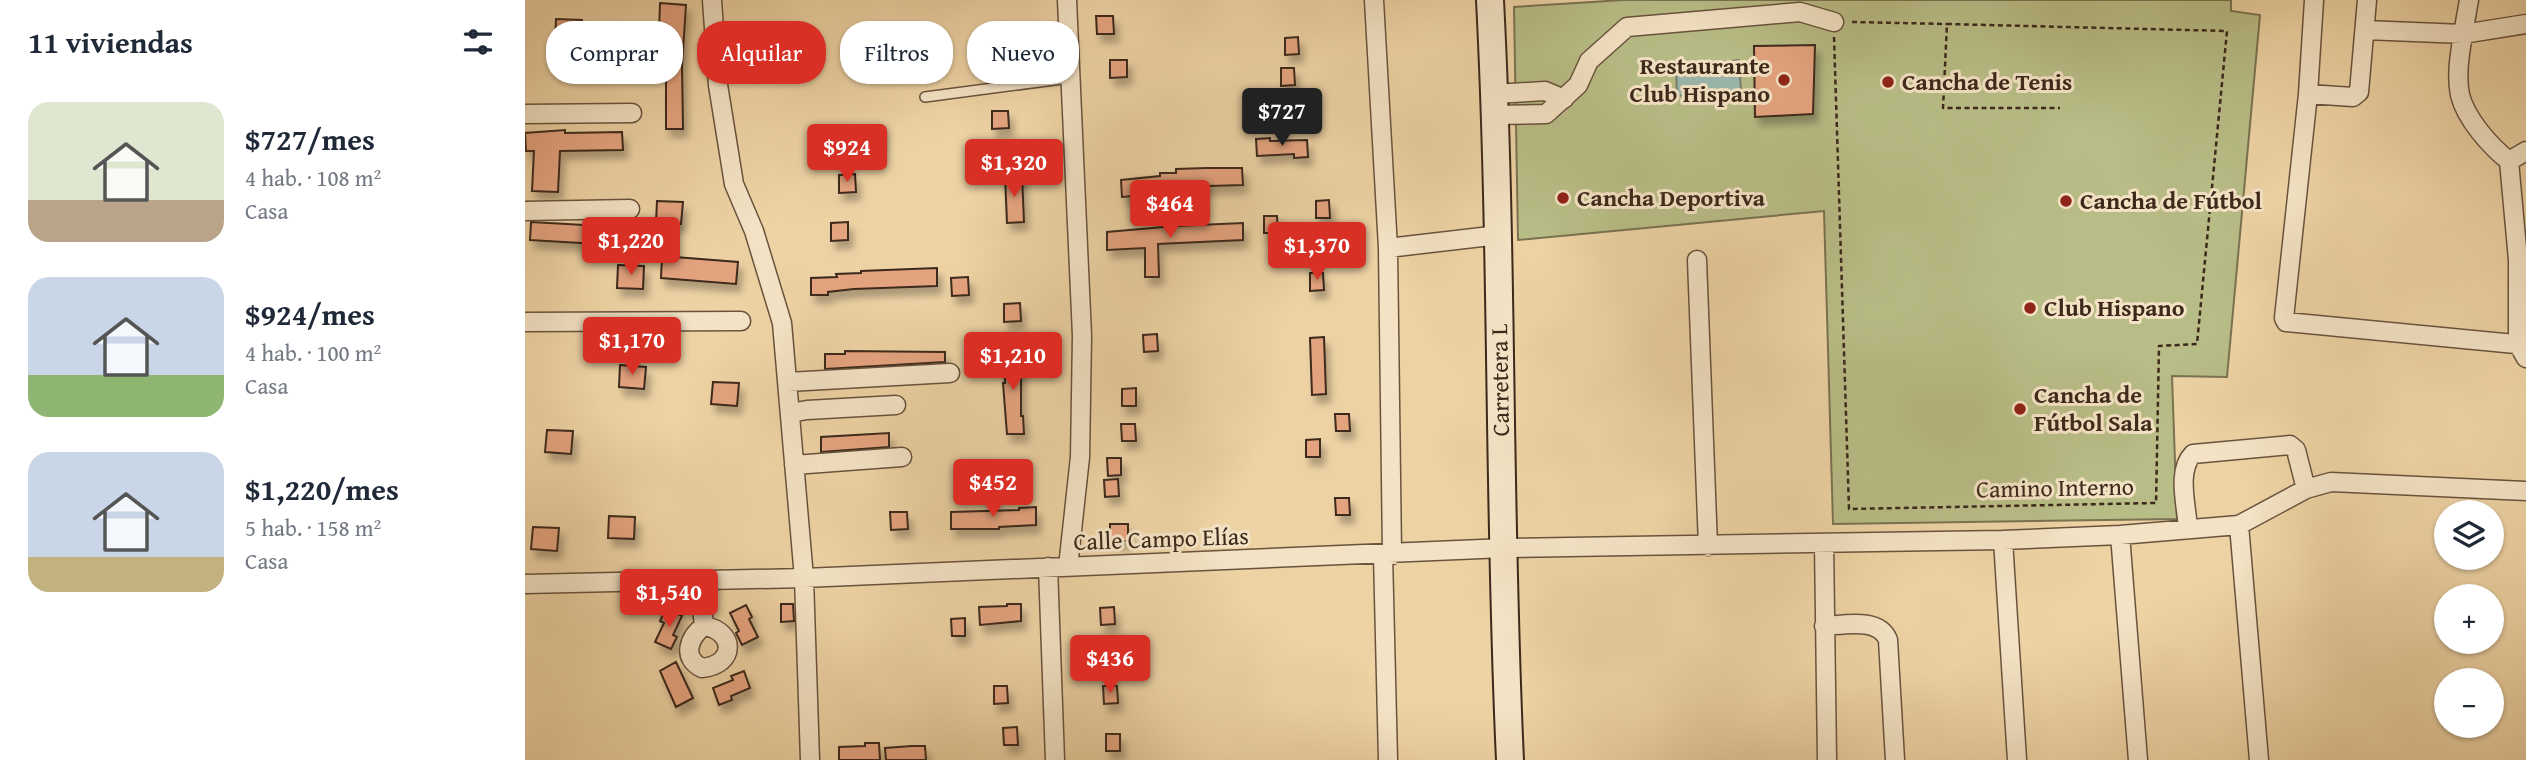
<!DOCTYPE html>
<html lang="es">
<meta charset="utf-8">
<style>
body{margin:0;font-family:"Gentium Book Plus",serif;background:#f2f2f3;color:#1f2937;height:100vh;display:flex;flex-direction:column;font-size:26px;white-space:nowrap}
*{box-sizing:border-box;margin:0}
p{font-size:23px;color:#747a83}
.icon{flex:none;width:38px;height:38px;fill:none;stroke:currentColor;stroke-width:2;stroke-linecap:round;stroke-linejoin:round}
.map{position:relative;flex:1;overflow:hidden}
.details{display:flex;flex-direction:column;background:#fff;width:525px}
.details>*{flex:none}
.banner{position:absolute;left:21px;top:21px;width:665px;height:63px;display:flex;gap:14px}
.tools{position:absolute;left:1909px;top:500px;display:grid;gap:14px}
.tools a{display:grid;place-items:center;width:70px;height:70px;border-radius:50%;background:#fff;box-shadow:0 2px 5px #0004;font-size:35px}
.price{position:absolute;translate:-50% -60px;padding:0 16px;border-radius:7px;background:#d93025;color:#fff;font-size:23px;line-height:46px;filter:drop-shadow(0 2px 4px #0008)}
.price::after{content:'';position:absolute;left:50%;top:42px;width:21px;height:16px;margin-left:-10px;background:inherit;clip-path:polygon(0 0,100% 0,50% 100%)}
.price.current{background:#222;color:#fff}
ul{padding:0;list-style:none}
li{display:flex;align-items:center;gap:21px;height:175px;padding:0 28px}
li span{display:grid;place-items:center;flex:none;width:196px;height:140px;border-radius:21px;color:#555}
li>.icon{margin-inline-start:auto}
span .icon{width:84px;height:84px;fill:#fffc;stroke-width:1}
li b{font-size:30px}
h2{display:flex;justify-content:space-between;align-items:center;height:84px;padding:0 28px;font-size:30px}
.tag{padding:0 24px;border-radius:28px;background:#fff;box-shadow:0 2px 5px #0004;font-size:24px;line-height:63px}
.tag.current{background:#d93025;color:#fff}
main{display:flex;flex:1;min-height:0}
.map>svg:first-child{display:block}
</style>
<main>
<section class="details">
<h2>11 viviendas<svg class="icon" aria-label="filters" viewBox="0 0 24 24"><path d="M4 7h16M4 17h16"/><circle cx="9" cy="7" r="2"/><circle cx="15" cy="17" r="2"/></svg></h2>
<ul>
<li><span style="background:linear-gradient(#dfe7d0 70%,#b9a48a 0)"><svg class="icon" aria-label="home" viewBox="0 0 24 24"><path d="M3 11l9-7 9 7M6 9v11h12V9"/></svg></span><div><b>$727/mes</b><p>4 hab. · 108 m²</p><p>Casa</p></div></li>
<li><span style="background:linear-gradient(#c9d6e8 70%,#8fb573 0)"><svg class="icon" aria-label="home" viewBox="0 0 24 24"><path d="M3 11l9-7 9 7M6 9v11h12V9"/></svg></span><div><b>$924/mes</b><p>4 hab. · 100 m²</p><p>Casa</p></div></li>
<li><span style="background:linear-gradient(#c9d6e8 75%,#c2b280 0)"><svg class="icon" aria-label="home" viewBox="0 0 24 24"><path d="M3 11l9-7 9 7M6 9v11h12V9"/></svg></span><div><b>$1,220/mes</b><p>5 hab. · 158 m²</p><p>Casa</p></div></li>
</ul>
</section>
<div class="map">
<svg width="2001" height="760" viewBox="0 0 2001 760">
<defs>
<filter id="shadow"><feDropShadow dx="4.5" dy="8" stdDeviation="3.5" flood-color="#0004"/></filter>
</defs>
<rect width="100%" height="100%" fill="#edd2a4"/>
<filter id="stains"><feTurbulence type="fractalNoise" baseFrequency=".00286" numOctaves="4"/><feColorMatrix values="0 0 0 0 .2 0 0 0 0 .09 0 0 0 0 .02 0 0 0 .5 -.17"/></filter>
<radialGradient id="worn" r=".72"><stop offset=".6" stop-color="#630" stop-opacity="0"/><stop offset="1" stop-color="#630" stop-opacity=".3"/></radialGradient>
<path fill="#b8bc86" stroke="#7a7250" stroke-width="2" d="M1098 0H1706V11L1735 15 1702 377 1647 376 1652 519 1308 524 1299 211 993 240 989 7Z"/>
<path fill="#9ab6ac" stroke="#757e72" stroke-width="2" d="M1214 60 1216 91 1152 96 1151 67Z"/>
<path fill="#e4a37f" stroke="#3d291b" stroke-width="2" filter="url(#shadow)" d="M135 3 161 5 157 66 158 129H141V65H133Z
M571 16H588L589 34H572Z
M31 19 57 20 56 42 30 41Z
M773 37 774 54 760 55V38Z
M1290 45 1288 114 1230 117 1229 46Z
M480 48V66L464 67 463 49Z
M585 60H602V77L585 78Z
M756 68H769L770 85 756 86Z
M467 111H483L484 128 467 129Z
M336 125H353L354 142 337 143Z
M40 130V133L97 132 98 150 35 151 33 192 7 191 9 151H1L0 133Z
M745 138V141L782 140 783 157 769 158V154L732 156 731 139Z
M682 168H717L718 185 649 187V190H631V194L597 197 596 180 635 176V173H651V169Z
M330 174 331 192 314 193V175Z
M480 175H497L499 222 482 223Z
M804 200 805 218H791V201Z
M132 201 158 202 156 224 131 223Z
M739 216H752L753 233H739Z
M6 222 94 227V222L108 224 106 246 5 240Z
M323 222V240L306 241V223Z
M718 223V240L633 244 634 277H620V248L582 250V232L650 226Z
M799 234 800 251 786 252V235Z
M137 256 213 262 211 284 136 278Z
M93 265 119 266 118 289 92 288Z
M412 268V286L329 289 303 292V295H286V278L312 277 311 274 336 273V271Z
M785 273H798L799 290 785 291Z
M443 277 444 295 427 296 426 278Z
M495 303 496 321 479 322V304Z
M632 334 633 351 619 352 618 335Z
M799 337 801 394 787 395 785 338Z
M496 350V416H498L499 434H482L478 383H480L479 351Z
M320 351 420 352V362L300 369V354H320Z
M95 365 121 367 119 389 94 387Z
M188 382 214 383 212 406 186 404Z
M611 388V406H597V389Z
M810 414H824L825 431H811Z
M596 424H610L611 441H597Z
M22 430 48 431 46 454 20 452Z
M364 433V447L296 452V437Z
M795 439V457H781V440Z
M582 458H596V475L583 476Z
M593 479 594 496 580 497 579 480Z
M810 498H824L825 515H811Z
M511 507V525L474 527V529H426V512L494 510V508Z
M365 512H382L383 529 366 530Z
M84 516 110 517 109 539 83 538Z
M585 524H603V541H585Z
M8 527 34 528 32 551 6 549Z
M256 604H268L269 621 256 622Z
M482 604H496V621L455 625 454 607 482 606Z
M221 605 227 617 224 619 233 637 217 645 211 633 214 631 205 613Z
M589 607 590 624 576 625 575 608Z
M141 608 157 616 148 635 152 637 146 649 130 642 139 623 135 621Z
M440 618V636H427L426 619Z
M151 662 168 698 151 707 135 671Z
M219 671 225 688 206 696 207 700 194 705 188 688 208 680 206 676Z
M469 686H482L483 703 469 704Z
M578 686H592L593 703 579 704Z
M492 727 493 745H479L478 728Z
M581 734H595V751H581Z
M340 743H354L355 760H314V747L340 746Z
M387 746H400L401 760H361L360 748Z"/>
<g fill="none" stroke-linecap="round" stroke-linejoin="round">
<defs>
<path id="lane" d="M400 97 545 78"/>
<path id="street" d="M187 0 193 85 209 184 229 231 257 323 279 578 285 760
M542 0 557 336 555 457 543 567
M849 0 863 248 867 555
M1789 0 1783 94 1759 318 1761 322 2001 345
M2001 24 1938 34C1935 53 1931 75 1935 95 1941 119 1965 146 1984 161L1993 260V344L2001 358
M1840 30 1938 34 1944 0
M969 94 1020 91 1039 99
M1783 94 1828 97 1834 92 1842 0
M0 114 107 113
M970 115 1021 114 1053 85 1064 61 1102 27 1275 12 1309 22
M1984 161 2001 151
M0 211 105 209
M863 248 974 235
M1172 260 1183 546
M0 322 216 321
M263 382 425 373
M265 413 282 410 371 405
M269 465 377 457
M1714 525 1734 760
M1663 529C1662 507 1651 471 1668 454L1765 445 1771 450 1781 489
M1595 535 1613 760
M1478 540 1492 760
M1299 543 1302 760
M858 555 863 760
M523 567 530 760
M174 581 179 626
M0 584 279 578 980 548 1478 540 1595 535 1714 525 1781 489 1806 482 2001 491
M179 626C211 631 211 665 177 668 156 658 164 637 179 626Z
M1299 626C1319 625 1354 617 1363 640L1370 760"/>
<path id="secondary" d="M965 0C978 253 973 507 985 760"/>
</defs>
<use href="#lane" stroke="#69533d" stroke-width="12"/>
<use href="#street" stroke="#69533d" stroke-width="21"/>
<use href="#secondary" stroke="#3d291b" stroke-width="30"/>
<path stroke="#3d291b" stroke-width="2.5" stroke-dasharray="5 3.5" stroke-linecap="butt" d="M1327 22 1422 24
M1309 37 1324 509 1631 503 1634 346 1672 344 1702 31 1422 24 1418 108H1535"/>
<use href="#lane" stroke="#f3e2c4" stroke-width="9"/>
<use href="#street" stroke="#f3e2c4" stroke-width="18"/>
<use href="#secondary" stroke="#f3e2c4" stroke-width="26"/>
</g>
<g fill="#8f2418" stroke="#f3e2c4" stroke-width="2.5">
<circle cx="1259" cy="80" r="7"/>
<circle cx="1363" cy="82" r="7"/>
<circle cx="1038" cy="198" r="7"/>
<circle cx="1541" cy="201" r="7"/>
<circle cx="1505" cy="308" r="7"/>
<circle cx="1495" cy="409" r="7"/>
</g>
<g text-anchor="middle" stroke-width="6" stroke-linejoin="round" paint-order="stroke">
<g font-size="24" font-weight="bold" fill="#3d291b" stroke="#f3e2c4" text-anchor="start">
<text x="1245" y="74" text-anchor="end">Restaurante<tspan x="1245" dy="28">Club Hispano</tspan></text>
<text x="1377" y="90">Cancha de Tenis</text>
<text x="1052" y="206">Cancha Deportiva</text>
<text x="1555" y="209">Cancha de Fútbol</text>
<text x="1519" y="316">Club Hispano</text>
<text x="1509" y="403">Cancha de<tspan x="1509" dy="28">Fútbol Sala</tspan></text>
</g>
<g font-size="24" fill="#3d291b" stroke="#f3e2c4">
<text transform="translate(975 380) rotate(-91)" y="8">Carretera L</text>
<text transform="translate(1530 488) rotate(-1)" y="8">Camino Interno</text>
<text transform="translate(636 539) rotate(-2)" y="8">Calle Campo Elías</text>
</g>
</g>
<rect width="100%" height="100%" filter="url(#stains)"/>
<rect width="100%" height="100%" fill="url(#worn)"/>
</svg>
<div class="tools">
<a><svg class="icon" aria-label="layers" viewBox="0 0 24 24"><path d="M12 4l9 5-9 5-9-5zM3 14l9 5 9-5"/></svg></a>
<a>+</a>
<a>−</a>
</div>
<b class="price current" style="left:757px;top:148px">$727</b>
<b class="price" style="left:322px;top:184px">$924</b>
<b class="price" style="left:489px;top:199px">$1,320</b>
<b class="price" style="left:645px;top:240px">$464</b>
<b class="price" style="left:106px;top:277px">$1,220</b>
<b class="price" style="left:792px;top:282px">$1,370</b>
<b class="price" style="left:107px;top:377px">$1,170</b>
<b class="price" style="left:488px;top:392px">$1,210</b>
<b class="price" style="left:468px;top:519px">$452</b>
<b class="price" style="left:144px;top:629px">$1,540</b>
<b class="price" style="left:585px;top:695px">$436</b>
<div class="banner">
<a class="tag">Comprar</a>
<a class="tag current">Alquilar</a>
<a class="tag">Filtros</a>
<a class="tag">Nuevo</a>
</div>
</div>
</main>
